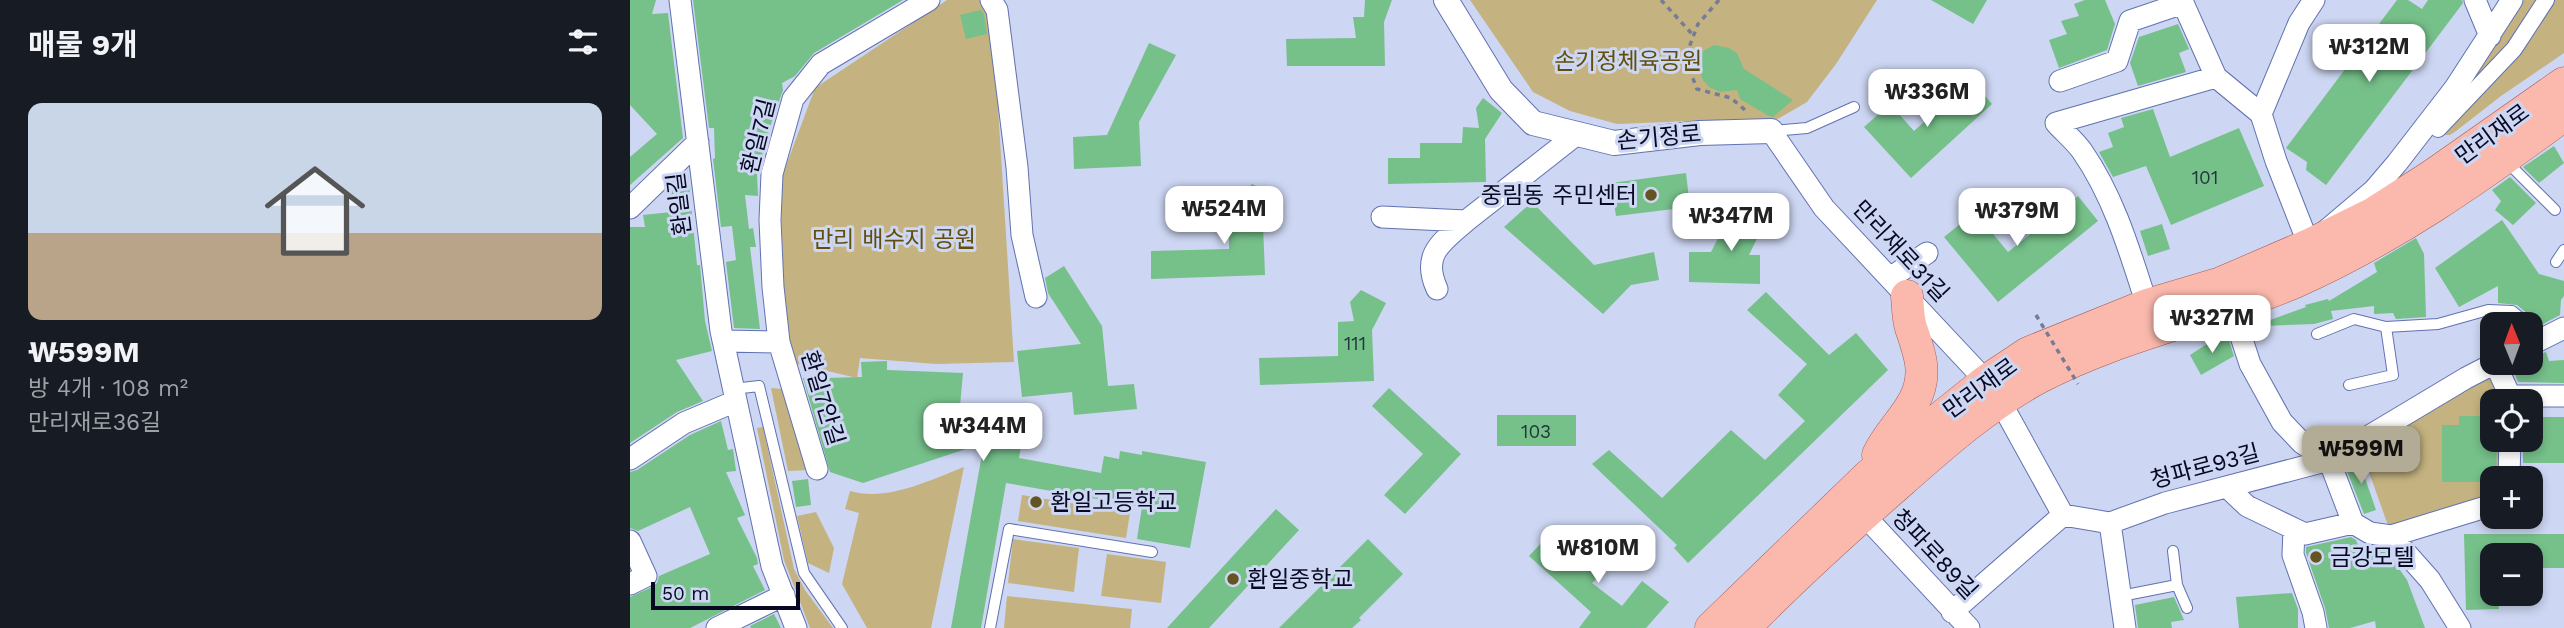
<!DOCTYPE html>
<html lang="ko">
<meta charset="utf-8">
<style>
body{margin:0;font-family:"Work Sans","Noto Sans KR",sans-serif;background:#242831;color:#f1f3f6;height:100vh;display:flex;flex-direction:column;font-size:26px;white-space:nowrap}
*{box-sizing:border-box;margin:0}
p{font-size:23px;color:#9ea1a6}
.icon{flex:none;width:38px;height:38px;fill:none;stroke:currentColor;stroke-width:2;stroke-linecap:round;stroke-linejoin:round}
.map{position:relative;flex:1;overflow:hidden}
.side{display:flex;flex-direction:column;background:#171b24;width:630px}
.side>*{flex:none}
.needle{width:46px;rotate:359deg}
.tools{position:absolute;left:1850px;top:312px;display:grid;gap:14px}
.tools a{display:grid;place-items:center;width:63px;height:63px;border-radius:14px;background:#171b24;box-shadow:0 4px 10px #0003;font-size:35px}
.scale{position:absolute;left:21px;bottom:18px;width:149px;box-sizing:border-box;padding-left:7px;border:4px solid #060921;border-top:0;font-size:19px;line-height:24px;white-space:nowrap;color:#060921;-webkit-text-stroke:5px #cdd6f2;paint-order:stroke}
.price{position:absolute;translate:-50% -60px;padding:0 16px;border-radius:14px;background:#fff;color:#222;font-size:23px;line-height:46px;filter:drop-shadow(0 2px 4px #0008)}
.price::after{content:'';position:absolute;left:50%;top:42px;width:21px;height:16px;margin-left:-10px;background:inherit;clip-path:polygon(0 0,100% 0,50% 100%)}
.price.current{background:#b2ab96;color:#111}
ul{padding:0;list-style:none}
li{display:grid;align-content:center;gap:14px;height:371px;padding:0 28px}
li span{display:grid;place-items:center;height:217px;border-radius:14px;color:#555}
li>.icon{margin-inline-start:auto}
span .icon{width:126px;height:126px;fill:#fffc;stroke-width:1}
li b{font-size:30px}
h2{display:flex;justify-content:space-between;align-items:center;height:84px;padding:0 28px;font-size:30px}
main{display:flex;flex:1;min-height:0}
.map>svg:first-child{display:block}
</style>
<main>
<section class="side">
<h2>매물 9개<svg class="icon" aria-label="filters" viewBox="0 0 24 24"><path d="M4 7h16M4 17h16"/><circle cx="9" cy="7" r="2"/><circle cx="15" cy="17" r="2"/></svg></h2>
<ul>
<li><span style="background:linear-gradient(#c9d6e8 60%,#b9a48a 0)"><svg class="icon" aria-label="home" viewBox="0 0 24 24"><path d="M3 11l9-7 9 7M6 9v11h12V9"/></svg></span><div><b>₩599M</b><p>방 4개 · 108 m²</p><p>만리재로36길</p></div></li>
</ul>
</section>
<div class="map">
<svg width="1934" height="628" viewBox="0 0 1934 628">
<rect width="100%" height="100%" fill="#cdd6f2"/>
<path fill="#c4b380" d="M317 0H354L362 12 384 362 306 364 230 358 227 378 163 363 155 319 150 182 185 88Z
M840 0H1247L1206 64 1177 102 1144 121 1114 119 987 124 940 111 903 92Z
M1894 0H1934V53L1871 96 1826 131 1820 135H1809L1856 56Z
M1862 368 1876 401H1862V439H1876V478H1862V501L1760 531 1730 447Z
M141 388 154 389 178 470 158 471Z
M133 427 164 569 175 590 203 628H180L154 560 127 428Z
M334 467 301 628H237L212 584 229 513 215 509 220 491C257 502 300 480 334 467Z
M392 495 500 513 496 538 388 521Z
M186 512 204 548 199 573 178 563 167 516Z
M383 539 449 548 444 592 378 583Z
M477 554 536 562 531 603 471 596Z
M377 596 502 609 500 628H374Z"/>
<path fill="#76c08a" d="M0 0H26L22 14 38 13 53 138 0 185V157L27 134 0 105Z
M63 0H273L184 53 165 76 152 83 153 90 141 124 127 174 128 196 115 195 119 229 123 228 126 247H120L130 329 104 328 96 262 106 260 102 226 91 227 83 159 85 158 84 128H79Z
M735 0H762L754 22 755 66H657L656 39 726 38 723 17H734Z
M1301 0H1357L1343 24Z
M1455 0H1475L1485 24 1477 50 1429 68 1419 40 1437 34 1431 21 1449 16 1444 4Z
M1767 0H1778L1792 9 1798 0H1832L1833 3 1696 185 1676 170 1677 162 1656 148Z
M351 10 354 14 357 34 336 39 330 15Z
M1548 24 1559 49 1549 53 1556 72 1508 86 1500 63 1509 37Z
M519 43 546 55 509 122 511 166 444 169 443 137 477 135Z
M1084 45 1099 48 1107 53 1114 69 1163 100 1143 117 1139 116 1110 99 1107 90 1090 92 1079 87 1073 80 1067 65 1071 52Z
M1341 80 1362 104 1281 178 1234 127 1260 104 1284 131Z
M853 98 872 113 855 139 856 182 758 184V158H790V143H832L833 127 849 128 846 108Z
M1523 109 1540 157 1609 128 1634 186 1541 225 1516 166 1483 177 1469 152 1483 147 1478 133 1494 127 1491 118Z
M1924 146 1934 163 1909 183 1893 167Z
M1056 173 1060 207 986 216 981 183Z
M58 174 67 265H70L75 321 82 351 46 360 73 401 47 412 0 443V227H15L13 215 41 212 39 188Z
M1880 177 1906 203 1883 225 1865 210 1871 201 1862 190Z
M622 184 648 197 633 224 635 275 521 279V251L599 249V215H615L611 196Z
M1448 196 1468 221 1368 302 1314 237 1345 212 1378 252Z
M902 202 964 265 1024 252 1029 280 1001 285 973 314 874 227Z
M1104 207 1138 216 1119 255H1130V284L1059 282V252H1081Z
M1872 220 1909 274 1934 281V296L1931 300 1930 315 1905 328 1903 318 1887 305 1868 303V286L1829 307 1805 268Z
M1532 224 1540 249 1518 256 1510 231Z
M1786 238 1794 254 1796 317 1766 319 1763 313 1744 314V306L1701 311 1703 319 1684 324 1633 326 1632 323 1676 307 1675 305 1698 299 1699 301 1747 272 1744 263Z
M434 266 472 326 478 386 504 384 507 409 444 415 442 392 392 397 387 351 451 344 418 293 415 278Z
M731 290 756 303 742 330 744 381 630 385 629 358 708 356V322L724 321 720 302Z
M1136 292 1199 355 1226 333 1258 370 1058 563 1044 548 1047 545 962 464 979 450 1032 498 1101 430 1135 460 1175 421 1148 395 1177 364 1117 310Z
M1598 338 1604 356 1571 375 1560 355 1580 342Z
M1916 352 1919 361 1934 360V383L1888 382 1880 362H1900V358Z
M257 361V370L333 373 330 406 351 410 345 427 393 435 389 458 471 473 474 456 489 459 490 451 512 455V451L576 462 560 548 507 539 512 507 376 483 351 628H321L354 443 233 483 200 472 173 378 192 372 194 378 232 377 231 362Z
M759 388 831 454 775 514 754 495 793 454 742 406Z
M867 415H946V446H867Z
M1829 416H1862V439H1867L1866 478H1862V482H1812V425H1829Z
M1900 417H1934V463H1893V439H1900Z
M91 421 98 450 103 449 106 471 96 472 115 515 107 518 127 558 128 564 123 566 135 590 60 628H0V597L22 587 27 583 29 576 80 554 60 507 8 531 0 528V472L7 470 60 435Z
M1728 458 1746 510 1734 514 1715 466Z
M178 479 181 505 166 507 162 481Z
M646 509 669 530 579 628H537Z
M1834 534H1934V568H1900V555H1862V593H1868L1869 609 1836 610Z
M966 537 991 556 962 583 992 606 1012 581 1039 602 1016 628H949L961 612 899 556 915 539 936 548 952 547Z
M1721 537 1726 540 1732 555 1755 549 1777 580 1795 628H1746L1745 621 1720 628H1699L1695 608 1676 553V547Z
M738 539 773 574 729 618 731 620 722 628H649Z
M1662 593 1668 609V628H1609L1606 597Z
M1544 597 1554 620 1541 622 1542 628H1508L1505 605Z
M144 614 151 628H121L120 626Z"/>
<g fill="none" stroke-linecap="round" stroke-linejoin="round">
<defs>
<path id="service" d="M1141 131 1177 128 1224 107
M1876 161 1925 210
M1926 262 1934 250
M1687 334 1724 319 1756 327 1808 324 1858 310 1882 311 1898 324
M1719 385 1763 375 1756 327
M103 389 129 386 174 573 212 628
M1547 585 1557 608
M1491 596 1547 585 1543 551
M360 628 379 529 522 552"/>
<path id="pedestrian" d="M1808 129 1884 49 1916 0"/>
<path id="minor" d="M50 0 91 331 142 566 166 628
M361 0 367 10 387 167 392 235 406 297
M1684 0 1669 23 1631 114 1646 161 1679 245 1744 190 1767 163 1825 88 1882 0
M1845 0 1860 36
M1430 81 1487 61 1500 21 1553 3 1586 77 1631 114
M1141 131 1194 208 1356 381 1370 401 1433 515
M0 208 68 142
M752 217 836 221 947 134
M1260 278 1297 253
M807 289C791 254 812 242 836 221
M1517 305C1500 252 1484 197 1452 151 1445 141 1434 132 1426 123L1586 77
M1601 306 1620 364 1652 422 1672 443 1699 460 1723 523 1740 533 1761 536 1800 580 1830 628
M93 341 149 342 143 287 140 220 142 174 163 99 191 64 299 0
M149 342 187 469
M1900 345 1934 328
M1865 363 1880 396H1934
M0 459 54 423 106 401
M1879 478 1880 439
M1597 487 1617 506 1675 534 1723 523
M1233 514 1339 628
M1480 523 1495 628
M1664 529 1663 555 1683 612 1686 628
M1761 536 1862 505
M0 541 16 576 0 584
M1322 612 1433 515 1480 523 1535 503 1699 460 1836 378 1867 362
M87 628 154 595"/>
<path id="tertiary" d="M816 0 871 90 903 123 984 143 1070 133 1141 131"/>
<path id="primary" d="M1248 455C1257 435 1274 420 1284 401 1298 375 1290 354 1281 328 1278 319 1278 307 1277 296
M1081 628 1239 475 1356 381 1398 353 1517 305 1591 283 1679 245 1744 213 1800 177 1934 83
M1114 628C1165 576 1218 528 1273 480 1315 443 1358 405 1408 378 1489 335 1581 318 1665 282 1762 239 1849 178 1934 115"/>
</defs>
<use href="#service" stroke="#6172b1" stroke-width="12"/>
<use href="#pedestrian" stroke="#6172b1" stroke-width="18"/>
<use href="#minor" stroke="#6172b1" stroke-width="23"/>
<use href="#tertiary" stroke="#6172b1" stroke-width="26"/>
<use href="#primary" stroke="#a35e58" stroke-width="33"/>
<path stroke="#767c96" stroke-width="3.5" stroke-dasharray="5 5" stroke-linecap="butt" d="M1031 0 1063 35
M1089 0 1068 24 1055 58 1067 89 1101 98 1115 110"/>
<use href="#service" stroke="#fff" stroke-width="10"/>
<use href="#pedestrian" stroke="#fff" stroke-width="16"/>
<use href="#minor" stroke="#fff" stroke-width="21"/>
<use href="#tertiary" stroke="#fff" stroke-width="24"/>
<use href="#primary" stroke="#fbb9ad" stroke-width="32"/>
<path stroke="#767c96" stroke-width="3.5" stroke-dasharray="5 5" stroke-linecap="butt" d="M1406 315 1448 384"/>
</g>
<g fill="#645421" stroke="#cdd6f2" stroke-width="2.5">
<circle cx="1021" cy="195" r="7"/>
<circle cx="406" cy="502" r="7"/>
<circle cx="1686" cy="557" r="7"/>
<circle cx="603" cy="579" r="7"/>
</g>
<g text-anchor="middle" stroke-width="6" stroke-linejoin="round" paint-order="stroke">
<g font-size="19" fill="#22373b">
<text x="1575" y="184">101</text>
<text x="725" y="350">111</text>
<text x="906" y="438">103</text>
</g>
<g font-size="23" fill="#614e0c" stroke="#cdd6f2">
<text x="998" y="69">손기정체육공원</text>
<text x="264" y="247">만리 배수지 공원</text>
</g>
<g font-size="23" fill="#060921" stroke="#cdd6f2">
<text transform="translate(1862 134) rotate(-36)" y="8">만리재로</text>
<text transform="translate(128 136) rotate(-76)" y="8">환일7길</text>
<text transform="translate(1029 137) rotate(-5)" y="8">손기정로</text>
<text transform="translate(49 204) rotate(-97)" y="8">환일길</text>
<text transform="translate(1271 251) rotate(47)" y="8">만리재로31길</text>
<text transform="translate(1350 388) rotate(-36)" y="8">만리재로</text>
<text transform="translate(193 398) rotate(73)" y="8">환일7안길</text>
<text transform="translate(1575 466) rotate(-15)" y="8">청파로93길</text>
<text transform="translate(1305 554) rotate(47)" y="8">청파로89길</text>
</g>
<g font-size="23" fill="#060921" stroke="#cdd6f2" text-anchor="start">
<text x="1007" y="203" text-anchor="end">중림동 주민센터</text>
<text x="420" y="510">환일고등학교</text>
<text x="1700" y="565">금강모텔</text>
<text x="617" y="587">환일중학교</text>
</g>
</g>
</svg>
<div class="tools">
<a><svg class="needle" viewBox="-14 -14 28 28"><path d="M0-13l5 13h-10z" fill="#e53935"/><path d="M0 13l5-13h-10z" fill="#9ea1a6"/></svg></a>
<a><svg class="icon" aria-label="locate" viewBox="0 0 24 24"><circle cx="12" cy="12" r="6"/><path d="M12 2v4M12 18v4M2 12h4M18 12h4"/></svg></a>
<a>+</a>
<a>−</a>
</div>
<div class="scale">50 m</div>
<b class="price" style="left:1739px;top:84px">₩312M</b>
<b class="price" style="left:1297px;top:129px">₩336M</b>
<b class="price" style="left:594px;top:246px">₩524M</b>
<b class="price" style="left:1387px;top:248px">₩379M</b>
<b class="price" style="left:1101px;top:253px">₩347M</b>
<b class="price" style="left:1582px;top:355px">₩327M</b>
<b class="price" style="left:353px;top:463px">₩344M</b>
<b class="price current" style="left:1731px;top:486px">₩599M</b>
<b class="price" style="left:968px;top:585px">₩810M</b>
</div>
</main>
